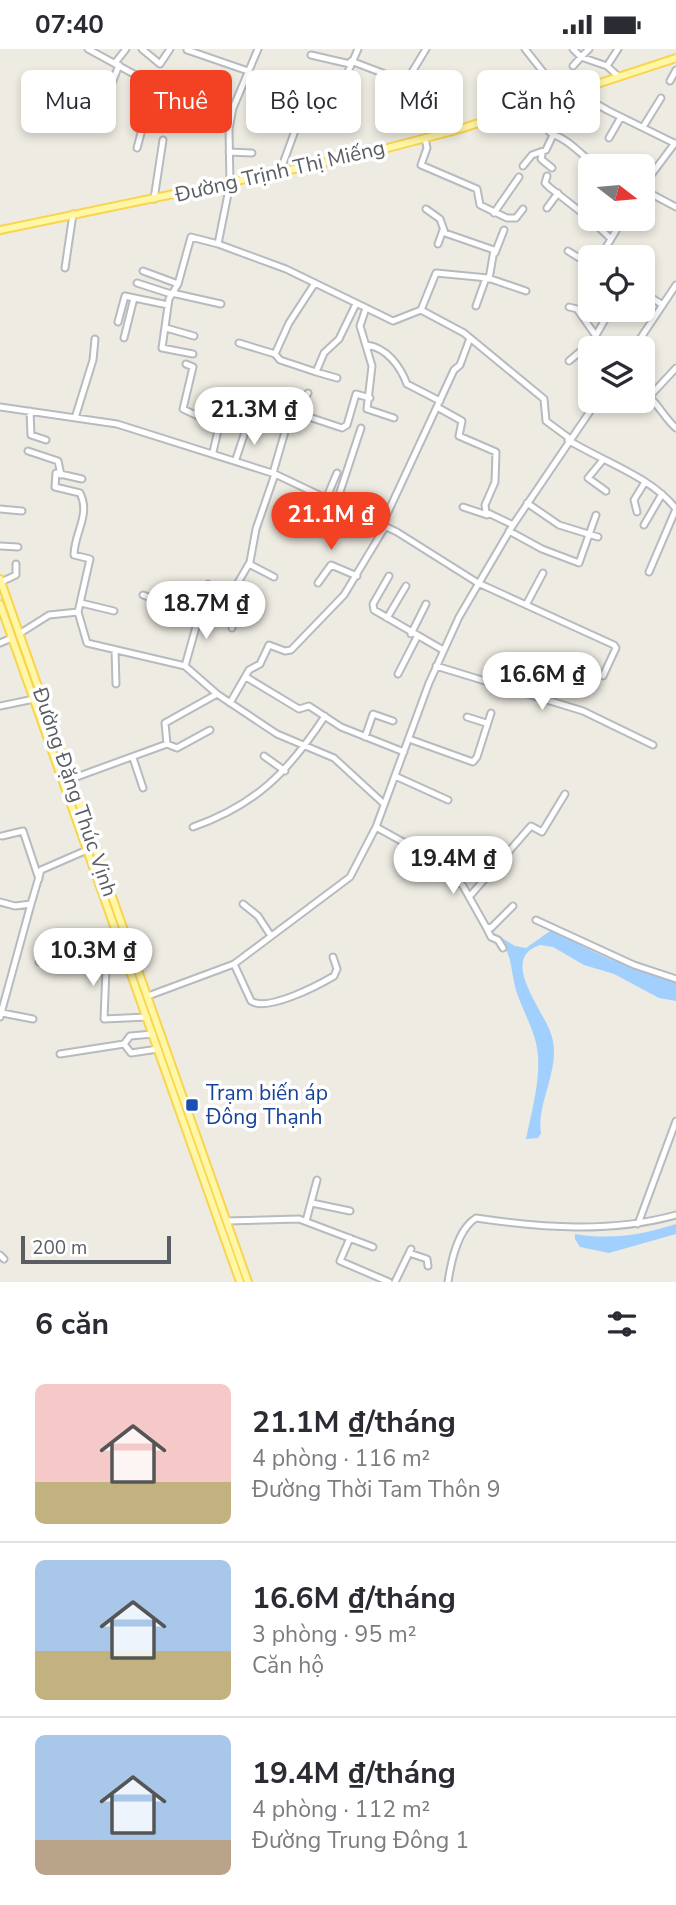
<!DOCTYPE html>
<html lang="vi">
<meta charset="utf-8">
<style>
body{margin:0;font-family:"Nunito Sans",sans-serif;background:#f2f2f3;color:#2b2b33;height:100vh;display:flex;flex-direction:column;font-size:26px;white-space:nowrap}
*{box-sizing:border-box;margin:0}
p{font-size:23px;color:#7c7c81}
.icon{flex:none;width:38px;height:38px;fill:none;stroke:currentColor;stroke-width:2;stroke-linecap:round;stroke-linejoin:round}
.map{position:relative;height:1233px;overflow:hidden}
.drawer{display:flex;flex-direction:column;background:#fff;flex:1}
.drawer>*{flex:none}
.hud{position:absolute;left:21px;top:21px;width:635px;height:63px;display:flex;gap:14px}
.needle{width:46px;rotate:106deg}
.controls{position:absolute;left:578px;top:105px;display:grid;gap:14px}
.controls a{display:grid;place-items:center;width:77px;height:77px;border-radius:10px;background:#fff;box-shadow:0 4px 10px #0003;font-size:35px}
.scale{position:absolute;left:21px;bottom:18px;width:150px;box-sizing:border-box;padding-left:7px;border:4px solid #5a5e64;border-top:0;font-size:19px;line-height:24px;white-space:nowrap;color:#5a5e64;-webkit-text-stroke:5px #fff;paint-order:stroke}
.price{position:absolute;translate:-50% -60px;padding:0 16px;border-radius:24px;background:#fff;color:#222;font-size:23px;line-height:46px;filter:drop-shadow(0 2px 4px #0008)}
.price::after{content:'';position:absolute;left:50%;top:42px;width:21px;height:16px;margin-left:-10px;background:inherit;clip-path:polygon(0 0,100% 0,50% 100%)}
.price.active{background:#f24123;color:#fff}
ul{padding:0;list-style:none}
li{display:flex;align-items:center;gap:21px;height:175px;padding:0 35px}
li+li{border-top:2px solid #e1e1e2}
li span{display:grid;place-items:center;flex:none;width:196px;height:140px;border-radius:10px;color:#555}
li>.icon{margin-inline-start:auto}
span .icon{width:84px;height:84px;fill:#fffc;stroke-width:1}
li b{font-size:30px}
h2{display:flex;justify-content:space-between;align-items:center;height:84px;padding:0 35px;font-size:30px}
.pill{padding:0 24px;border-radius:10px;background:#fff;box-shadow:0 4px 10px #0003;font-size:24px;line-height:63px}
.pill.active{background:#f24123;color:#fff}
.status{display:flex;justify-content:space-between;align-items:center;height:49px;padding:0 35px;background:#fff;direction:ltr}
.status svg{height:19px;fill:currentColor}
.map>svg:first-child{display:block}
</style>
<div class="status"><b>07:40</b><svg viewBox="0 0 49 12"><path d="M0 12V9h3v3zM5 12V6h3v6zM10 12V3h3v9zM15 12V0h3v12zM26 1h20v11H26zM47 4h2v5h-2z"/></svg></div>
<div class="map">
<svg width="676" height="1233" viewBox="0 0 676 1233">
<rect width="100%" height="100%" fill="#eeece2"/>
<path fill="#a1d0ff" d="M559 881C572 898 653 928 676 932V952L659 949 614 925 584 916 553 898 540 896C497 910 546 963 552 988 561 1020 536 1055 541 1084L538 1089 526 1090C532 1060 543 1024 536 994 531 973 518 953 514 933 510 914 511 896 491 887V882L515 897 526 899 550 882Z
M676 1175V1185L609 1204 580 1198 575 1190V1185C611 1191 641 1186 676 1175Z"/>
<g fill="none" stroke-linecap="round" stroke-linejoin="round">
<defs>
<path id="minor" d="M88 0 154 36 137 99
M142 0 160 15 170 0
M258 0 233 59 229 80 230 135 218 195 286 220 393 272 421 261 464 284 544 350 546 372 569 389
M426 0 406 33 460 80
M525 0 544 24 607 61 676 95
M573 0 581 8 589 0
M187 1 248 22
M311 6 350 15
M351 12 406 33
M115 14 126 0
M573 17 581 8 607 17 618 27
M607 17 618 0
M670 32 676 21
M109 42 119 16
M389 63 409 36
M643 78 661 49
M553 86C565 88 580 104 590 112
M425 89 427 99 421 116 477 140 480 156 507 169H516L523 160
M609 89 621 68
M229 103 252 104
M542 105 541 110 552 119
M523 117 532 106 546 101 553 86 523 59
M283 125 281 120 300 68 322 51 337 48 358 0
M547 127 545 134 549 138 590 170
M642 138 675 94
M642 140 676 158
M154 150 163 91
M547 159 558 144
M426 160 440 170 445 184 494 201 489 230
M494 164 519 128
M590 170 611 190
M438 195 443 181
M568 202 584 212 590 210
M495 204 504 181
M604 208 602 205 623 170
M65 219 73 165
M143 222 178 235
M137 234 171 245
M642 243 663 256
M172 244 221 255
M476 257 486 229
M569 258 577 260 596 287
M366 259 360 277 372 317 367 360 394 369
M421 261 436 224 488 229 526 242
M118 273 125 247 168 256
M166 279 194 287
M124 289 134 249
M239 294 275 305 289 274 315 234
M591 295 607 267
M367 296C387 299 400 317 407 335L440 352
M634 299 676 236
M193 305 162 299 169 250 178 235 191 188 218 195
M275 305 280 311 316 323 324 304 339 290 356 255
M569 312 588 296 593 299
M186 315 193 318 183 360 219 377 213 403
M316 323 337 329
M642 343C657 351 663 368 676 379
M650 347 676 319
M0 358 117 375 275 425 397 483 478 534 614 596 616 599 603 627
M437 358 462 372 459 387 496 403 495 433 485 456 486 463 513 476
M30 362 31 386 46 391
M297 363 308 344
M75 369 93 311 95 290
M568 391C602 412 652 428 676 460
M28 402 58 412 61 426
M236 410 247 377
M602 412 588 429 606 442
M273 424 291 362 342 379 347 376 356 345 370 349
M326 450 337 424
M527 454 559 476 598 488
M336 455 361 379
M463 458 487 466
M0 460 22 462
M637 463 634 451 645 433
M382 476 454 321 460 316 470 289
M644 476 662 445
M509 482 542 500 579 514 596 466
M0 497 18 498
M249 515 274 528
M649 523 676 460
M389 527 373 555 374 561 443 601
M1 533 16 526V515
M318 534 331 516 357 527
M208 535 185 617 217 645
M207 539 234 550
M143 546 199 567
M81 554 114 562
M526 556 543 524
M78 563 87 594 185 617
M387 569 406 537
M232 579 236 537 250 513 256 480 275 425
M19 585 49 566 78 563 90 510 74 506C74 484 91 466 80 444L55 438 56 424 82 430
M411 585 426 555
M0 594 12 589
M115 601 116 635
M436 617 583 662 653 696
M398 625 417 588
M246 628 299 660 309 657 341 678 404 703
M230 654 249 621 260 615 269 596 285 602 291 601 344 546 385 478
M0 657 34 650
M467 668 486 674
M365 688 373 665 393 672
M409 690 473 713 477 708 491 664
M167 695 177 699 210 681
M264 707 285 722
M133 709 143 739
M395 727 448 751
M71 730 167 695 165 674 217 645 277 685 334 709 383 754
M193 778C256 756 289 722 325 667
M376 778 441 814 463 837 486 878 491 879 513 857
M2 787 23 782 39 830
M469 848 531 777 542 783 565 745
M0 853 15 857 31 855 41 821 87 801
M243 855 258 867 271 887
M536 871 634 916 676 930
M486 878 491 888 498 891 503 899
M82 898 121 896
M39 913 77 920 128 916
M234 915 251 952C267 963 317 937 334 927L337 920 333 908
M106 920 104 970 147 968
M148 947 234 915 350 828 376 778 429 634 459 568 513 476 597 352
M2 964 33 970
M0 968 31 855
M124 995 131 1004 158 1000
M60 1005 124 995 130 987 153 985
M312 1154 350 1162
M227 1172 299 1170 373 1198
M306 1172 317 1131
M638 1175 676 1072
M350 1189 340 1212 389 1233
M409 1204 427 1210 428 1217
M0 1206 4 1210
M395 1233 411 1200
M448 1233C451 1213 457 1181 476 1169 543 1179 611 1184 676 1166"/>
<path id="major" d="M0 181 357 107 460 80 676 9
M0 530 248 1233
M0 555 240 1233"/>
</defs>
<use href="#minor" stroke="#b7babf" stroke-width="9"/>
<use href="#major" stroke="#f9d450" stroke-width="10"/>
<use href="#minor" stroke="#fff" stroke-width="5"/>
<use href="#major" stroke="#fff6a6" stroke-width="6"/>
</g>
<rect fill="#1a4fb4" stroke="#fff" stroke-width="2.5" x="185" y="1049" width="14" height="14" rx="3.5"/>
<g text-anchor="middle" stroke-width="7" stroke-linejoin="round" paint-order="stroke">
<g font-size="21" fill="#5a5e64" stroke="#fff">
<text transform="translate(280 122) rotate(-13)" y="7">Đường Trịnh Thị Miếng</text>
<text transform="translate(75 743) rotate(71)" y="7">Đường Đặng Thúc Vịnh</text>
</g>
<g font-size="21" fill="#164399" stroke="#fff" text-anchor="start">
<text x="206" y="1051">Trạm biến áp<tspan x="206" dy="24">Đông Thạnh</tspan></text>
</g>
</g>
</svg>
<div class="controls">
<a><svg class="needle" viewBox="-14 -14 28 28"><path d="M0-13l5 13h-10z" fill="#e53935"/><path d="M0 13l5-13h-10z" fill="#7c7c81"/></svg></a>
<a><svg class="icon" aria-label="locate" viewBox="0 0 24 24"><circle cx="12" cy="12" r="6"/><path d="M12 2v4M12 18v4M2 12h4M18 12h4"/></svg></a>
<a><svg class="icon" aria-label="layers" viewBox="0 0 24 24"><path d="M12 4l9 5-9 5-9-5zM3 14l9 5 9-5"/></svg></a>
</div>
<div class="scale">200 m</div>
<b class="price" style="left:254px;top:398px">21.3M ₫</b>
<b class="price active" style="left:331px;top:503px">21.1M ₫</b>
<b class="price" style="left:206px;top:592px">18.7M ₫</b>
<b class="price" style="left:542px;top:663px">16.6M ₫</b>
<b class="price" style="left:453px;top:847px">19.4M ₫</b>
<b class="price" style="left:93px;top:939px">10.3M ₫</b>
<div class="hud">
<a class="pill">Mua</a>
<a class="pill active">Thuê</a>
<a class="pill">Bộ lọc</a>
<a class="pill">Mới</a>
<a class="pill">Căn hộ</a>
</div>
</div>
<section class="drawer">
<h2>6 căn<svg class="icon" aria-label="filters" viewBox="0 0 24 24"><path d="M4 7h16M4 17h16"/><circle cx="9" cy="7" r="2"/><circle cx="15" cy="17" r="2"/></svg></h2>
<ul>
<li><span style="background:linear-gradient(#f6c9c9 70%,#c2b280 0)"><svg class="icon" aria-label="home" viewBox="0 0 24 24"><path d="M3 11l9-7 9 7M6 9v11h12V9"/></svg></span><div><b>21.1M ₫/tháng</b><p>4 phòng · 116 m²</p><p>Đường Thời Tam Thôn 9</p></div></li>
<li><span style="background:linear-gradient(#a9c7e8 65%,#c2b280 0)"><svg class="icon" aria-label="home" viewBox="0 0 24 24"><path d="M3 11l9-7 9 7M6 9v11h12V9"/></svg></span><div><b>16.6M ₫/tháng</b><p>3 phòng · 95 m²</p><p>Căn hộ</p></div></li>
<li><span style="background:linear-gradient(#a9c7e8 75%,#b9a48a 0)"><svg class="icon" aria-label="home" viewBox="0 0 24 24"><path d="M3 11l9-7 9 7M6 9v11h12V9"/></svg></span><div><b>19.4M ₫/tháng</b><p>4 phòng · 112 m²</p><p>Đường Trung Đông 1</p></div></li>
</ul>
</section>
